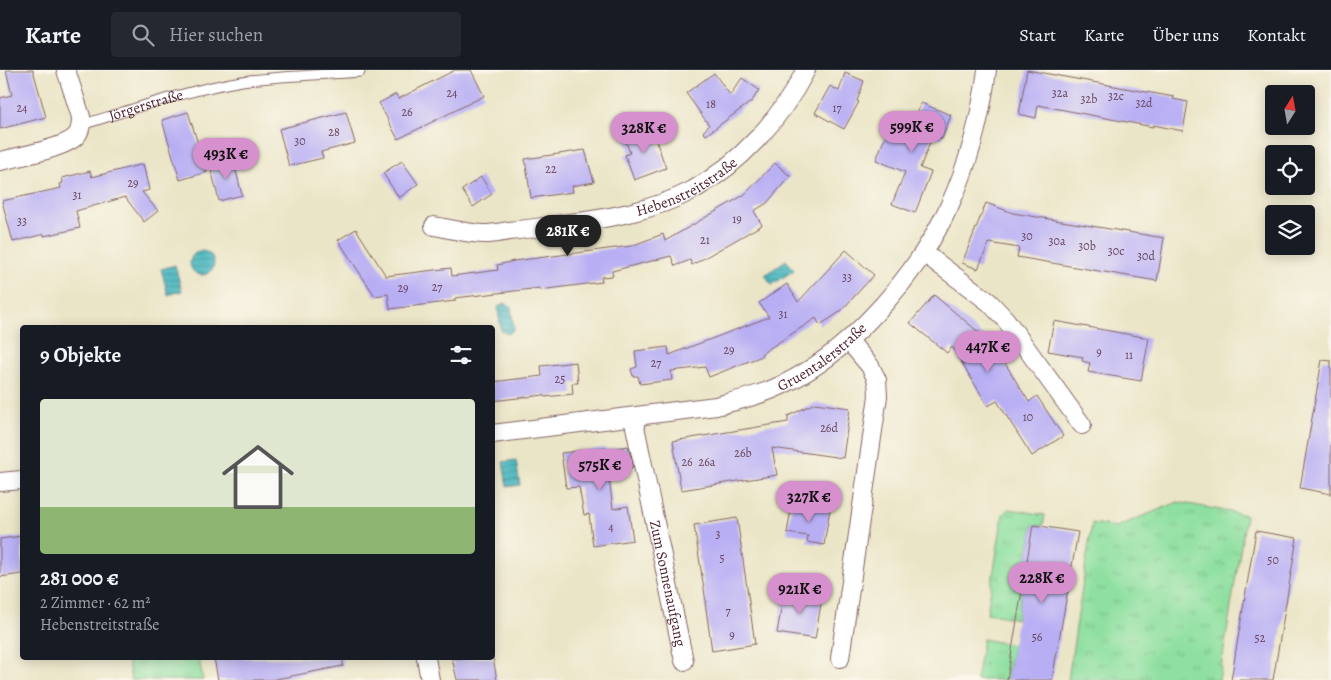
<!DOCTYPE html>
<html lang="de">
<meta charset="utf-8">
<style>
body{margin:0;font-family:Alegreya,serif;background:#242831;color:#f1f3f6;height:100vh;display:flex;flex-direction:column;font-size:19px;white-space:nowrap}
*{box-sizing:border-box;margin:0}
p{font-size:16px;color:#9ea1a6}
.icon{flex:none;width:28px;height:28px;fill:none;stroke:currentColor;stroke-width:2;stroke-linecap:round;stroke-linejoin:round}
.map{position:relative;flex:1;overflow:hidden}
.panel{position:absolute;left:20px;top:255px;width:475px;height:335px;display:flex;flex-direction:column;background:#171b24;border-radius:5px;box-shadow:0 2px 12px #0003}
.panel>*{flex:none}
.needle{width:32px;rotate:11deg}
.fabs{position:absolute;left:1265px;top:15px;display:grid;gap:10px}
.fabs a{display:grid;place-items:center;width:50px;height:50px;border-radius:5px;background:#171b24;box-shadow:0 2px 12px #0003;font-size:25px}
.price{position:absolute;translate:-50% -42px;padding:0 11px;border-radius:18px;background:#d690ce;color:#111;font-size:16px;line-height:32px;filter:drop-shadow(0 1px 2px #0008)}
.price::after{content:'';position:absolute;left:50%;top:30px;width:15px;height:11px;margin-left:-8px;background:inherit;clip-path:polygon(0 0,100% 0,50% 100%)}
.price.current{background:#222;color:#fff}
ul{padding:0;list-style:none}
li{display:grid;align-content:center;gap:10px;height:265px;padding:0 20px}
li+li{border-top:1px solid #363941}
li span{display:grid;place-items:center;height:155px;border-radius:5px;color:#555}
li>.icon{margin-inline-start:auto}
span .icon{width:90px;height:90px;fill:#fffc;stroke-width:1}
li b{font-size:21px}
h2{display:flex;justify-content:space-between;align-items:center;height:60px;padding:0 20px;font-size:21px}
header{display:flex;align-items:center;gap:30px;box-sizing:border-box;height:70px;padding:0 25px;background:#171b24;border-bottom:1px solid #363941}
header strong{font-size:24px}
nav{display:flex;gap:28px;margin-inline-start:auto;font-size:18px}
.search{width:350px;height:45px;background:#242831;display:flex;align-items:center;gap:12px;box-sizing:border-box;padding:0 18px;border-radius:5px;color:#9ea1a6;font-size:19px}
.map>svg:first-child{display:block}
</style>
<header>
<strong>Karte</strong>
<div class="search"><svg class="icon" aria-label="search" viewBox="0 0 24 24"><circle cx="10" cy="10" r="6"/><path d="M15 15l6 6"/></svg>Hier suchen</div>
<nav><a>Start</a><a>Karte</a><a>Über uns</a><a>Kontakt</a></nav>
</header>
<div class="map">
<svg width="1331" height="610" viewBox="0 0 1331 610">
<defs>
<pattern id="grass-tufts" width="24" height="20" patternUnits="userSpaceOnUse" patternTransform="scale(1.25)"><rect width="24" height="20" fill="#8fe0a0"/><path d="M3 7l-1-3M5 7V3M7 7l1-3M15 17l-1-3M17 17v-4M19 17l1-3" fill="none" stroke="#7dc08a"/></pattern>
<pattern id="water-rules" width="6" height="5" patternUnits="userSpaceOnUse" patternTransform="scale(1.25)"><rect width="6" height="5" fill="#48b7bf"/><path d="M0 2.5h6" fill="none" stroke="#3e949b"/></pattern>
</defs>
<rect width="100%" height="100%" fill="#fbf7ec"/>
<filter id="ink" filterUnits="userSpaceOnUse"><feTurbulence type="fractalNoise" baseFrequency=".02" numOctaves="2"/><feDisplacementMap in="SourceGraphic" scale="10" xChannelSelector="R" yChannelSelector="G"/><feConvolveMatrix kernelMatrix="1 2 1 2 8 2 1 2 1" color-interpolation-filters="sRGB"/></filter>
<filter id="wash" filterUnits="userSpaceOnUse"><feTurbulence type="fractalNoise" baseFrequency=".0096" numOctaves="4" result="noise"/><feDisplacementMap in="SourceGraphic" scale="20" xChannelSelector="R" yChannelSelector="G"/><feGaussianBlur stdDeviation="1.12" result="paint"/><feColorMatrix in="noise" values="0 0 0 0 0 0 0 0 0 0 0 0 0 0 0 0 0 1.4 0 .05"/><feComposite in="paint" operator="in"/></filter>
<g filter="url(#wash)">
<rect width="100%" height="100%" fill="#ebe5c7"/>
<path fill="url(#grass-tufts)" stroke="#6c8066" d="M1178 432 1246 445 1219 610H1068L1092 453 1116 457Z
M1009 439 1045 445 1043 456 1033 455 1017 549 987 543 1003 444Z
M983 569 1013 575 1007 610H976Z
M127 588H199L203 610H131Z"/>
<path fill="url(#water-rules)" stroke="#496b75" d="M190 193a12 12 0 1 1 24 0a12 12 0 1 1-24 0Z
M786 190 794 200 772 215 765 205Z
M175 195 182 221 168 225 161 199Z
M505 233 511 237 514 259 509 264 501 261 498 240 499 236Z
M516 390 520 415 507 417 503 392Z"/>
<g id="blocks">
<path fill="#b8aef4" d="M6 0H33L46 47 0 59V28L12 25Z
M455 0H471L484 26 398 69 379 33 396 24 398 29Z
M1027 0 1174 27 1173 29 1188 32 1183 61 1153 55V57L1038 35 1036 48 1019 44Z
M714 3 730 25 742 8 759 20 752 31 706 65 703 62 709 55 686 23Z
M845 3 864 11 857 31 859 32 844 59 815 43 830 16 839 21Z
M921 33 951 45 942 69 933 65 920 98 931 102 915 143 892 134 905 102 876 90 892 49 912 56Z
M188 42 207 102 180 110 162 50Z
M346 42 355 73 321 82 323 88 289 96 279 59Z
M651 57 666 98 634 110 625 85 630 83 624 67Z
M585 80 594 112 572 116 573 122 531 128 525 89Z
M233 89 242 125 219 131 210 95Z
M402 91 418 114 399 128 383 103Z
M775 93 790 106 767 133 754 141 762 155 692 195 690 190 675 196 671 186 612 201 613 206 601 207 602 212 540 220V218L455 228V231L390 239 388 224 375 226 338 170 356 159 386 206 451 198 452 206 498 200 497 195 514 191 631 176 663 164 665 171 744 125Z
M143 94 149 120 142 122 158 141 144 152 125 127 76 141 80 158 44 166V164L13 172 2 131 61 118 60 114 63 113 62 108 90 101 92 107Z
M481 107 492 124 473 137 462 120Z
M986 133 1013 143 1164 168 1157 211 1017 187 1019 178 989 173 978 199 962 193Z
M846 180 874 205 840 242 820 255 816 248 761 284 762 286 709 307 705 297 671 301 672 310 640 314 638 306H633L631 299 637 297 635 281 668 277 669 285 769 247 759 233 787 214 798 232Z
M934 225 993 274 1029 332 1037 326 1063 366 1032 386 997 331 988 336 952 277 947 283 910 253Z
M1054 251 1149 268 1141 311 1088 302 1090 293 1082 291 1083 287 1048 281Z
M1322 290 1331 291V424L1300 418Z
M576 292 578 313H572L573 324 545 327 544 325 492 331V312L542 306 541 296Z
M815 333 850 338 843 388 772 378 777 405 681 420 673 371 788 352V346Z
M628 376 633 397 608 401 613 439 628 436 633 470 593 476 589 444 584 445 579 417 566 418 561 383 605 378 606 380Z
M792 433 830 439 824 475 807 472 808 466 787 463Z
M737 448 755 574 712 581 705 532H706L694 455Z
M1033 455 1078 462 1052 610H1007Z
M1256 461 1297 468 1273 610H1231Z
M22 466V504L0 507V469Z
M784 522 822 528 815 569 777 563Z
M214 588H343V596L271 610H218Z
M452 588H493L497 610H457Z"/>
</g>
</g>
<g filter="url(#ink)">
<use href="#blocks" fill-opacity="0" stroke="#826462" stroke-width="1"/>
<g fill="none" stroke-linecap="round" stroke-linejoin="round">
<defs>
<g id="service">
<path id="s1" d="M81 55C134 39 187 20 242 11 281 6 321 5 360 2"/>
</g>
<g id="minor">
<path d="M0 91C17 87 66 78 76 66 81 61 81 54 81 47L66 0"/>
<path id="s2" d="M434 156C451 159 470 164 487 164 494 164 502 162 509 161 527 159 544 157 562 154 606 149 653 141 693 120 741 93 781 48 806 0"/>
<path d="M924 183 989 232 1006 250 1082 355"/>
<path id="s3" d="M633 347 684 591"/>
<path id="s4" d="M492 364 716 336C739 330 762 325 784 314 817 298 843 277 868 251 939 179 974 100 987 0"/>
<path d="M0 412 22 410"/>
<path d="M426 588 430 610"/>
<path d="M840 588 878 326 877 310 870 296 849 271"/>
</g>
</defs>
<use href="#service" stroke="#826462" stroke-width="11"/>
<use href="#minor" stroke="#826462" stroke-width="20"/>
<use href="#service" stroke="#fff" stroke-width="9"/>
<use href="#minor" stroke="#fff" stroke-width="18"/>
</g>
</g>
<g text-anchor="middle" stroke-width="4" stroke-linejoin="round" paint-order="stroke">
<g font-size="12" fill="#66435d">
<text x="452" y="27">24</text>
<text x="1060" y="27">32a</text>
<text x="1116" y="30">32c</text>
<text x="1089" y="33">32b</text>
<text x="1144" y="37">32d</text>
<text x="711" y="38">18</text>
<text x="22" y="42">24</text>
<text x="837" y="42">17</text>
<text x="407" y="46">26</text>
<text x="334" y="66">28</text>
<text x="300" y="75">30</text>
<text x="551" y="103">22</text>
<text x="133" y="117">29</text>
<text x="77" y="129">31</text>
<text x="737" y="153">19</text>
<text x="22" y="155">33</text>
<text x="1027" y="170">30</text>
<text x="705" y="174">21</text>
<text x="1057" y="175">30a</text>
<text x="1087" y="180">30b</text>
<text x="1116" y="185">30c</text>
<text x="1146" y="190">30d</text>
<text x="847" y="211">33</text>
<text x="437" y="221">27</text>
<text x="403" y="222">29</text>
<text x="783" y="248">31</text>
<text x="729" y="284">29</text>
<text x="1099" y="286">9</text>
<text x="1129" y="289">11</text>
<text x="656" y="297">27</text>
<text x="560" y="313">25</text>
<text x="1028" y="351">10</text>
<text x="829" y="362">26d</text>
<text x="743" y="387">26b</text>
<text x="687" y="396">26</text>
<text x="707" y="396">26a</text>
<text x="611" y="461">4</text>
<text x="718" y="468">3</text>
<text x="722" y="492">5</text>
<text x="1273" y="494">50</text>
<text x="728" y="545">7</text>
<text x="732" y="569">9</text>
<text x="1037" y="571">56</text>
<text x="1260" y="572">52</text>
</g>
<g font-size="15" fill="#4a1f2b" stroke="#fbf7ec">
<text dy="5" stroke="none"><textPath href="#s1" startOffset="68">Jörgerstraße</textPath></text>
<text dy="5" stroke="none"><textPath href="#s2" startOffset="261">Hebenstreitstraße</textPath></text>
<text dy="5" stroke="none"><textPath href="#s4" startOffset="344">Gruentalerstraße</textPath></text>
<text dy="5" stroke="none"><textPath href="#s3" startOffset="170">Zum Sonnenaufgang</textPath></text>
</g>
</g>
</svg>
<div class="fabs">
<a><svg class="needle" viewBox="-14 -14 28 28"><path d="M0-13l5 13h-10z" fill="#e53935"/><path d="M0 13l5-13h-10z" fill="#9ea1a6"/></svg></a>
<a><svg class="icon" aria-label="locate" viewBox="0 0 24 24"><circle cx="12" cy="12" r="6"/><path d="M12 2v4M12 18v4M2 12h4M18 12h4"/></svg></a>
<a><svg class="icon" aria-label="layers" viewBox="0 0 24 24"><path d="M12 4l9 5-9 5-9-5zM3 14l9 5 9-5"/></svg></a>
</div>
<b class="price" style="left:912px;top:83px">599K €</b>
<b class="price" style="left:644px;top:84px">328K €</b>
<b class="price" style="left:226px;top:110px">493K €</b>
<b class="price current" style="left:568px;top:187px">281K €</b>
<b class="price" style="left:988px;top:303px">447K €</b>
<b class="price" style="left:600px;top:421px">575K €</b>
<b class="price" style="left:809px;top:453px">327K €</b>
<b class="price" style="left:1042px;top:534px">228K €</b>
<b class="price" style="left:800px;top:545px">921K €</b>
<section class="panel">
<h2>9 Objekte<svg class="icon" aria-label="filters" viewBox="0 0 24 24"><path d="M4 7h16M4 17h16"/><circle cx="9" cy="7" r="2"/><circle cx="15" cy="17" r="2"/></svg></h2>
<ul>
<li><span style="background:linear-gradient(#dfe7d0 70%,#8fb573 0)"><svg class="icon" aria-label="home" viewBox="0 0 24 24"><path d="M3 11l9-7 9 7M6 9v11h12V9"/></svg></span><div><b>281 000 €</b><p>2 Zimmer · 62 m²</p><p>Hebenstreitstraße</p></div></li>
</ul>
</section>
</div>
